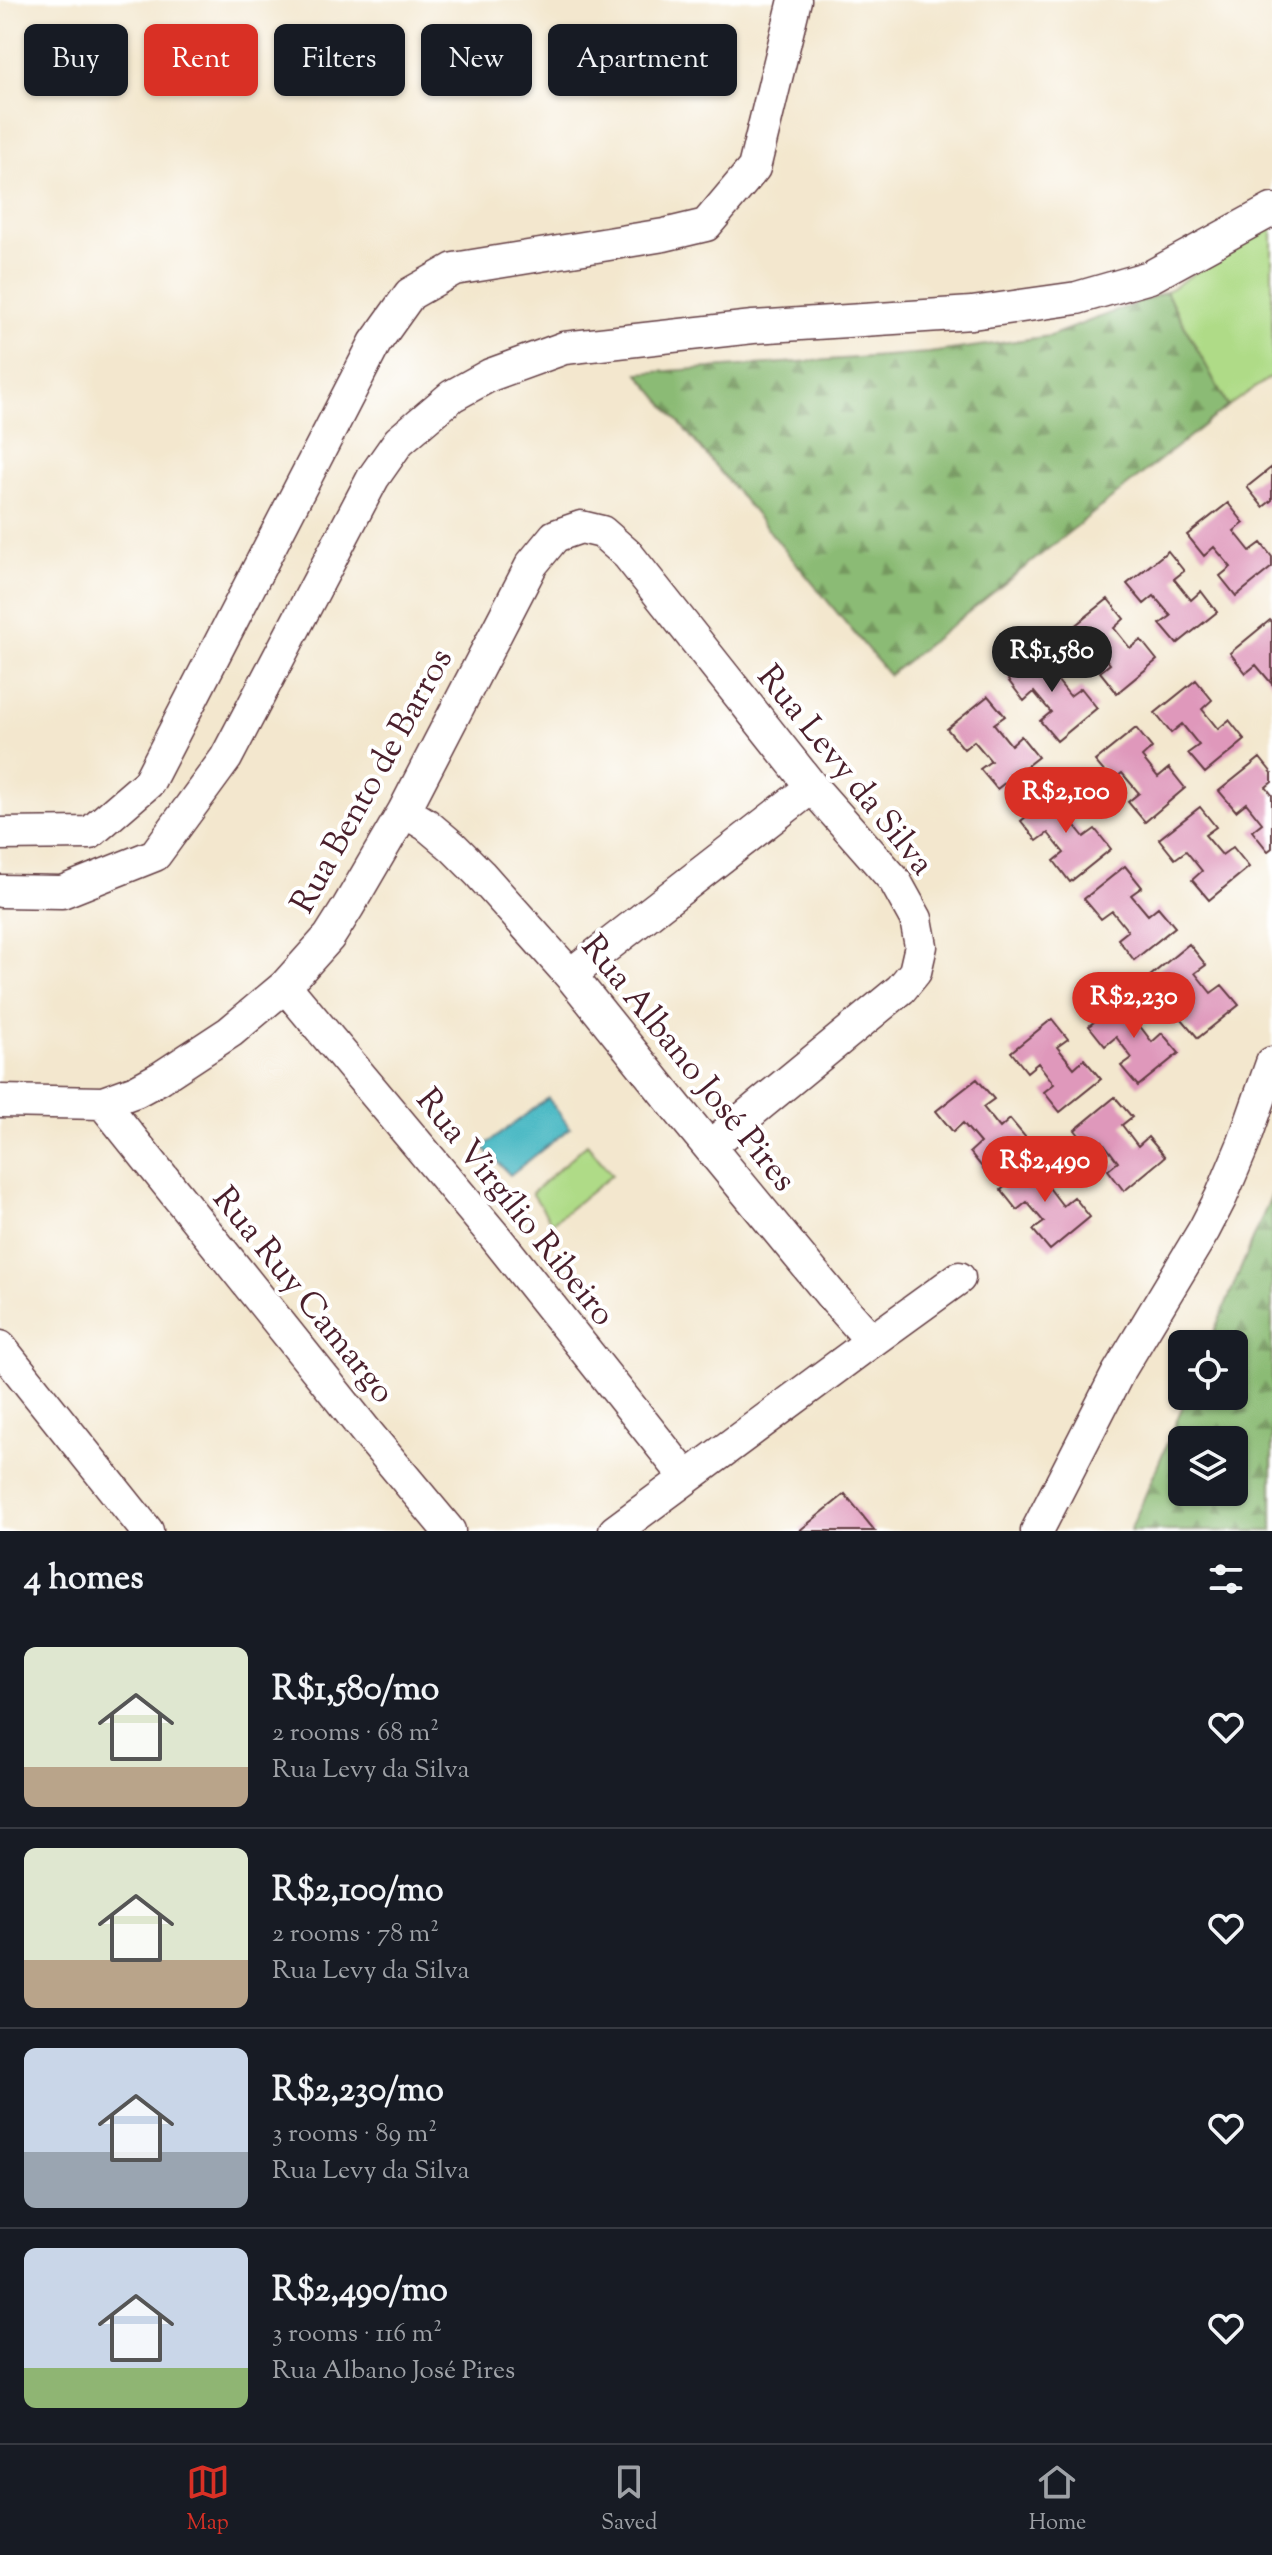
<!DOCTYPE html>
<meta charset="utf-8">
<style>
body{margin:0;font-family:"Sorts Mill Goudy",serif;background:#242831;color:#f1f3f6;height:100vh;display:flex;flex-direction:column;font-size:30px;white-space:nowrap}
*{box-sizing:border-box;margin:0}
p{font-size:26px;color:#9ea1a6}
.icon{flex:none;width:44px;height:44px;fill:none;stroke:currentColor;stroke-width:2;stroke-linecap:round;stroke-linejoin:round}
.map{position:relative;height:1531px;overflow:hidden}
.panel{display:flex;flex-direction:column;background:#171b24;flex:1}
.panel>*{flex:none}
.hud{position:absolute;left:24px;top:24px;width:800px;height:72px;display:flex;gap:16px}
.fabs{position:absolute;left:1168px;top:1330px;display:grid;gap:16px}
.fabs a{display:grid;place-items:center;width:80px;height:80px;border-radius:12px;background:#171b24;box-shadow:0 2px 6px #0004;font-size:40px}
.price{position:absolute;translate:-50% -68px;padding:0 18px;border-radius:28px;background:#d93025;color:#fff;font-size:26px;line-height:52px;filter:drop-shadow(0 2px 4px #0008)}
.price::after{content:'';position:absolute;left:50%;top:48px;width:24px;height:18px;margin-left:-12px;background:inherit;clip-path:polygon(0 0,100% 0,50% 100%)}
.price.selected{background:#222;color:#fff}
ul{padding:0;list-style:none}
li{display:flex;align-items:center;gap:24px;height:200px;padding:0 24px}
li+li{border-top:2px solid #363941}
li span{display:grid;place-items:center;flex:none;width:224px;height:160px;border-radius:12px;color:#555}
li>.icon{margin-inline-start:auto}
span .icon{width:96px;height:96px;fill:#fffc;stroke-width:1}
li b{font-size:34px}
h2{display:flex;justify-content:space-between;align-items:center;height:96px;padding:0 24px;font-size:34px}
.chip{padding:0 28px;border-radius:12px;background:#171b24;box-shadow:0 2px 6px #0004;font-size:28px;line-height:72px}
.chip.selected{background:#d93025;color:#fff}
.dock{display:flex;justify-content:space-around;align-items:center;height:112px;border-top:2px solid #363941;background:#171b24;font-size:22px;color:#9ea1a6}
.dock a{display:grid;justify-items:center;gap:4px}
.dock .selected{color:#d93025}
.map>svg:first-child{display:block}
</style>
<div class="map">
<svg width="1272" height="1531" viewBox="0 0 1272 1531">
<defs>
<pattern id="forest-firs" width="22" height="20" patternUnits="userSpaceOnUse" patternTransform="scale(2)"><rect width="22" height="20" fill="#8bbb74"/><path d="M5 1l3.5 6h-7zM16 11l3.5 6h-7z" fill="#74975f"/></pattern>
</defs>
<rect width="100%" height="100%" fill="#fff"/>
<filter id="ink" filterUnits="userSpaceOnUse"><feTurbulence type="fractalNoise" baseFrequency=".0125" numOctaves="2"/><feDisplacementMap in="SourceGraphic" scale="16" xChannelSelector="R" yChannelSelector="G"/><feConvolveMatrix kernelMatrix="1 2 1 2 8 2 1 2 1" color-interpolation-filters="sRGB"/></filter>
<filter id="wash" filterUnits="userSpaceOnUse"><feTurbulence type="fractalNoise" baseFrequency=".006" numOctaves="4" result="noise"/><feDisplacementMap in="SourceGraphic" scale="32" xChannelSelector="R" yChannelSelector="G"/><feGaussianBlur stdDeviation="1.8" result="paint"/><feColorMatrix in="noise" values="0 0 0 0 0 0 0 0 0 0 0 0 0 0 0 0 0 1.4 0 .05"/><feComposite in="paint" operator="in"/></filter>
<g filter="url(#wash)">
<rect width="100%" height="100%" fill="#f3e7ce"/>
<path fill="#afdb87" stroke="#7c7d59" stroke-width="2" d="M1272 222V376L1228 406 1166 292Z
M587 1144 612 1175 552 1223 532 1193Z"/>
<path fill="url(#forest-firs)" stroke="#6a6d50" stroke-width="2" fill-rule="evenodd" d="M1166 292 1228 406 889 675 638 373 929 353 1050 336Z
M1272 1194V1531H1130L1187 1396H1234V1344H1209ZM1182 1440H1234V1492H1182Z"/>
<path fill="#4bb9c4" stroke="#4a6c78" stroke-width="2" d="M548 1098 570 1128 510 1175 483 1147Z"/>
<g id="blocks">
<path fill="#df98bb" d="M1272 467V500L1263 507 1247 487Z
M1228 503 1244 523 1234 531 1250 551 1261 543 1272 557V567L1236 596 1220 576 1231 567 1214 547 1204 556 1187 535Z
M1168 551 1184 571 1174 579 1191 600 1201 591 1217 612 1177 644 1160 624 1171 616 1154 596 1144 604 1127 584Z
M1108 599 1124 619 1114 628 1130 648 1141 640 1157 660 1117 693 1100 672 1110 664 1094 644 1083 652 1067 632Z
M1270 620 1272 622V684L1256 665 1246 673 1230 653Z
M1048 648 1065 668 1054 676 1070 696 1081 688 1097 708 1057 741 1040 721 1051 712 1034 692 1024 701 1008 680Z
M1196 680 1212 700 1202 709 1218 729 1229 720 1245 740 1205 773 1188 753 1199 745 1182 724 1171 733 1155 713Z
M988 696 1005 716 994 724 1011 745 1021 736 1038 757 997 789 980 769 991 761 974 741 964 749 947 729Z
M1136 728 1152 748 1142 757 1158 777 1169 768 1185 788 1145 822 1128 802 1139 793 1122 773 1112 781 1095 761Z
M1260 758 1272 773V782L1266 787 1272 795V848L1268 851 1252 831 1262 823 1246 803 1236 811 1219 791Z
M1062 788 1078 808 1068 817 1084 837 1095 829 1111 849 1070 882 1054 861 1064 853 1048 833 1037 841 1021 821Z
M1200 807 1216 827 1205 835 1222 855 1233 847 1249 867 1209 900 1192 880 1202 871 1186 851 1175 859 1159 839Z
M1125 866 1142 887 1131 895 1148 915 1158 907 1175 927 1134 960 1118 939 1128 931 1112 911 1101 919 1084 899Z
M1189 944 1206 965 1195 973 1211 993 1222 985 1239 1005 1198 1038 1181 1018 1192 1009 1176 989 1165 997 1149 977Z
M1129 993 1146 1013 1136 1021 1152 1042 1162 1033 1179 1053 1138 1086 1121 1066 1132 1058 1116 1037 1105 1046 1089 1026Z
M1052 1019 1068 1039 1057 1047 1074 1068 1084 1059 1101 1079 1060 1112 1044 1092 1054 1084 1038 1063 1027 1072 1011 1052Z
M977 1079 994 1099 983 1107 1000 1128 1010 1119 1027 1139 986 1172 970 1152 980 1143 963 1123 953 1132 936 1111Z
M1115 1097 1132 1117 1122 1125 1138 1146 1148 1137 1165 1157 1124 1191 1108 1170 1118 1162 1102 1141 1091 1150 1075 1130Z
M1041 1157 1058 1177 1047 1185 1063 1206 1074 1197 1090 1217 1050 1250 1033 1230 1044 1222 1027 1202 1017 1210 1001 1190Z
M845 1494 875 1531H799Z"/>
</g>
</g>
<g filter="url(#ink)">
<use href="#blocks" fill-opacity="0" stroke="#633d43" stroke-width="2"/>
<g fill="none" stroke-linecap="round" stroke-linejoin="round">
<defs>
<path id="minor" d="M404 811 427 825 453 847 480 874 570 975 677 1108 832 1296 872 1341 615 1531
M0 834 90 833 148 783 375 343 410 294 454 269 664 235 706 225 754 168 795 0
M0 891 62 892 155 855 226 758 373 478 399 441 452 396 490 375 564 348 753 327 972 313 1077 298 1150 277 1272 210
M570 975 812 787
M285 986 496 1238 686 1477
M0 1101 103 1103 136 1091 160 1078 230 1032 285 986 329 937 348 907 404 811 532 564 555 536 581 527 602 532 628 555 812 787 895 881 916 919 921 946 915 972 901 989 710 1146
M103 1103 368 1434 449 1531
M872 1341 959 1278
M0 1347 147 1531
M1037 1531 1118 1373 1204 1230 1221 1197 1243 1145 1272 1063"/>
</defs>
<use href="#minor" stroke="#633d43" stroke-width="35"/>
<use href="#minor" stroke="#fff" stroke-width="32"/>
</g>
</g>
<g text-anchor="middle" stroke-width="8" stroke-linejoin="round" paint-order="stroke">
<g font-size="34" fill="#4a1f2b" stroke="#fff">
<text transform="translate(847 769) rotate(51)" y="12">Rua Levy da Silva</text>
<text transform="translate(370 780) rotate(-61)" y="12">Rua Bento de Barros</text>
<text transform="translate(690 1062) rotate(51)" y="12">Rua Albano José Pires</text>
<text transform="translate(517 1206) rotate(51)" y="12">Rua Virgílio Ribeiro</text>
<text transform="translate(305 1294) rotate(51)" y="12">Rua Ruy Camargo</text>
</g>
</g>
</svg>
<div class="fabs">
<a><svg class="icon" aria-label="locate" viewBox="0 0 24 24"><circle cx="12" cy="12" r="6"/><path d="M12 2v4M12 18v4M2 12h4M18 12h4"/></svg></a>
<a><svg class="icon" aria-label="layers" viewBox="0 0 24 24"><path d="M12 4l9 5-9 5-9-5zM3 14l9 5 9-5"/></svg></a>
</div>
<b class="price selected" style="left:1052px;top:694px">R$1,580</b>
<b class="price" style="left:1066px;top:835px">R$2,100</b>
<b class="price" style="left:1134px;top:1040px">R$2,230</b>
<b class="price" style="left:1045px;top:1204px">R$2,490</b>
<div class="hud">
<a class="chip">Buy</a>
<a class="chip selected">Rent</a>
<a class="chip">Filters</a>
<a class="chip">New</a>
<a class="chip">Apartment</a>
</div>
</div>
<section class="panel">
<h2>4 homes<svg class="icon" aria-label="filters" viewBox="0 0 24 24"><path d="M4 7h16M4 17h16"/><circle cx="9" cy="7" r="2"/><circle cx="15" cy="17" r="2"/></svg></h2>
<ul>
<li><span style="background:linear-gradient(#dfe7d0 75%,#b9a48a 0)"><svg class="icon" aria-label="home" viewBox="0 0 24 24"><path d="M3 11l9-7 9 7M6 9v11h12V9"/></svg></span><div><b>R$1,580/mo</b><p>2 rooms · 68 m²</p><p>Rua Levy da Silva</p></div><svg class="icon" aria-label="heart" viewBox="0 0 24 24"><path d="M12 20l-8-8c-3-5 5-10 8-4 3-6 11-1 8 4z"/></svg></li>
<li><span style="background:linear-gradient(#dfe7d0 70%,#b9a48a 0)"><svg class="icon" aria-label="home" viewBox="0 0 24 24"><path d="M3 11l9-7 9 7M6 9v11h12V9"/></svg></span><div><b>R$2,100/mo</b><p>2 rooms · 78 m²</p><p>Rua Levy da Silva</p></div><svg class="icon" aria-label="heart" viewBox="0 0 24 24"><path d="M12 20l-8-8c-3-5 5-10 8-4 3-6 11-1 8 4z"/></svg></li>
<li><span style="background:linear-gradient(#c9d6e8 65%,#9aa5b1 0)"><svg class="icon" aria-label="home" viewBox="0 0 24 24"><path d="M3 11l9-7 9 7M6 9v11h12V9"/></svg></span><div><b>R$2,230/mo</b><p>3 rooms · 89 m²</p><p>Rua Levy da Silva</p></div><svg class="icon" aria-label="heart" viewBox="0 0 24 24"><path d="M12 20l-8-8c-3-5 5-10 8-4 3-6 11-1 8 4z"/></svg></li>
<li><span style="background:linear-gradient(#c9d6e8 75%,#8fb573 0)"><svg class="icon" aria-label="home" viewBox="0 0 24 24"><path d="M3 11l9-7 9 7M6 9v11h12V9"/></svg></span><div><b>R$2,490/mo</b><p>3 rooms · 116 m²</p><p>Rua Albano José Pires</p></div><svg class="icon" aria-label="heart" viewBox="0 0 24 24"><path d="M12 20l-8-8c-3-5 5-10 8-4 3-6 11-1 8 4z"/></svg></li>
</ul>
</section>
<nav class="dock">
<a class="selected"><svg class="icon" aria-label="map" viewBox="0 0 24 24"><path d="M3 6l6-2 6 2 6-2v14l-6 2-6-2-6 2zM9 4v14M15 6v14"/></svg>Map</a>
<a><svg class="icon" aria-label="saved" viewBox="0 0 24 24"><path d="M7 4h10v16l-5-4-5 4z"/></svg>Saved</a>
<a><svg class="icon" aria-label="home" viewBox="0 0 24 24"><path d="M3 11l9-7 9 7M6 9v11h12V9"/></svg>Home</a>
</nav>
